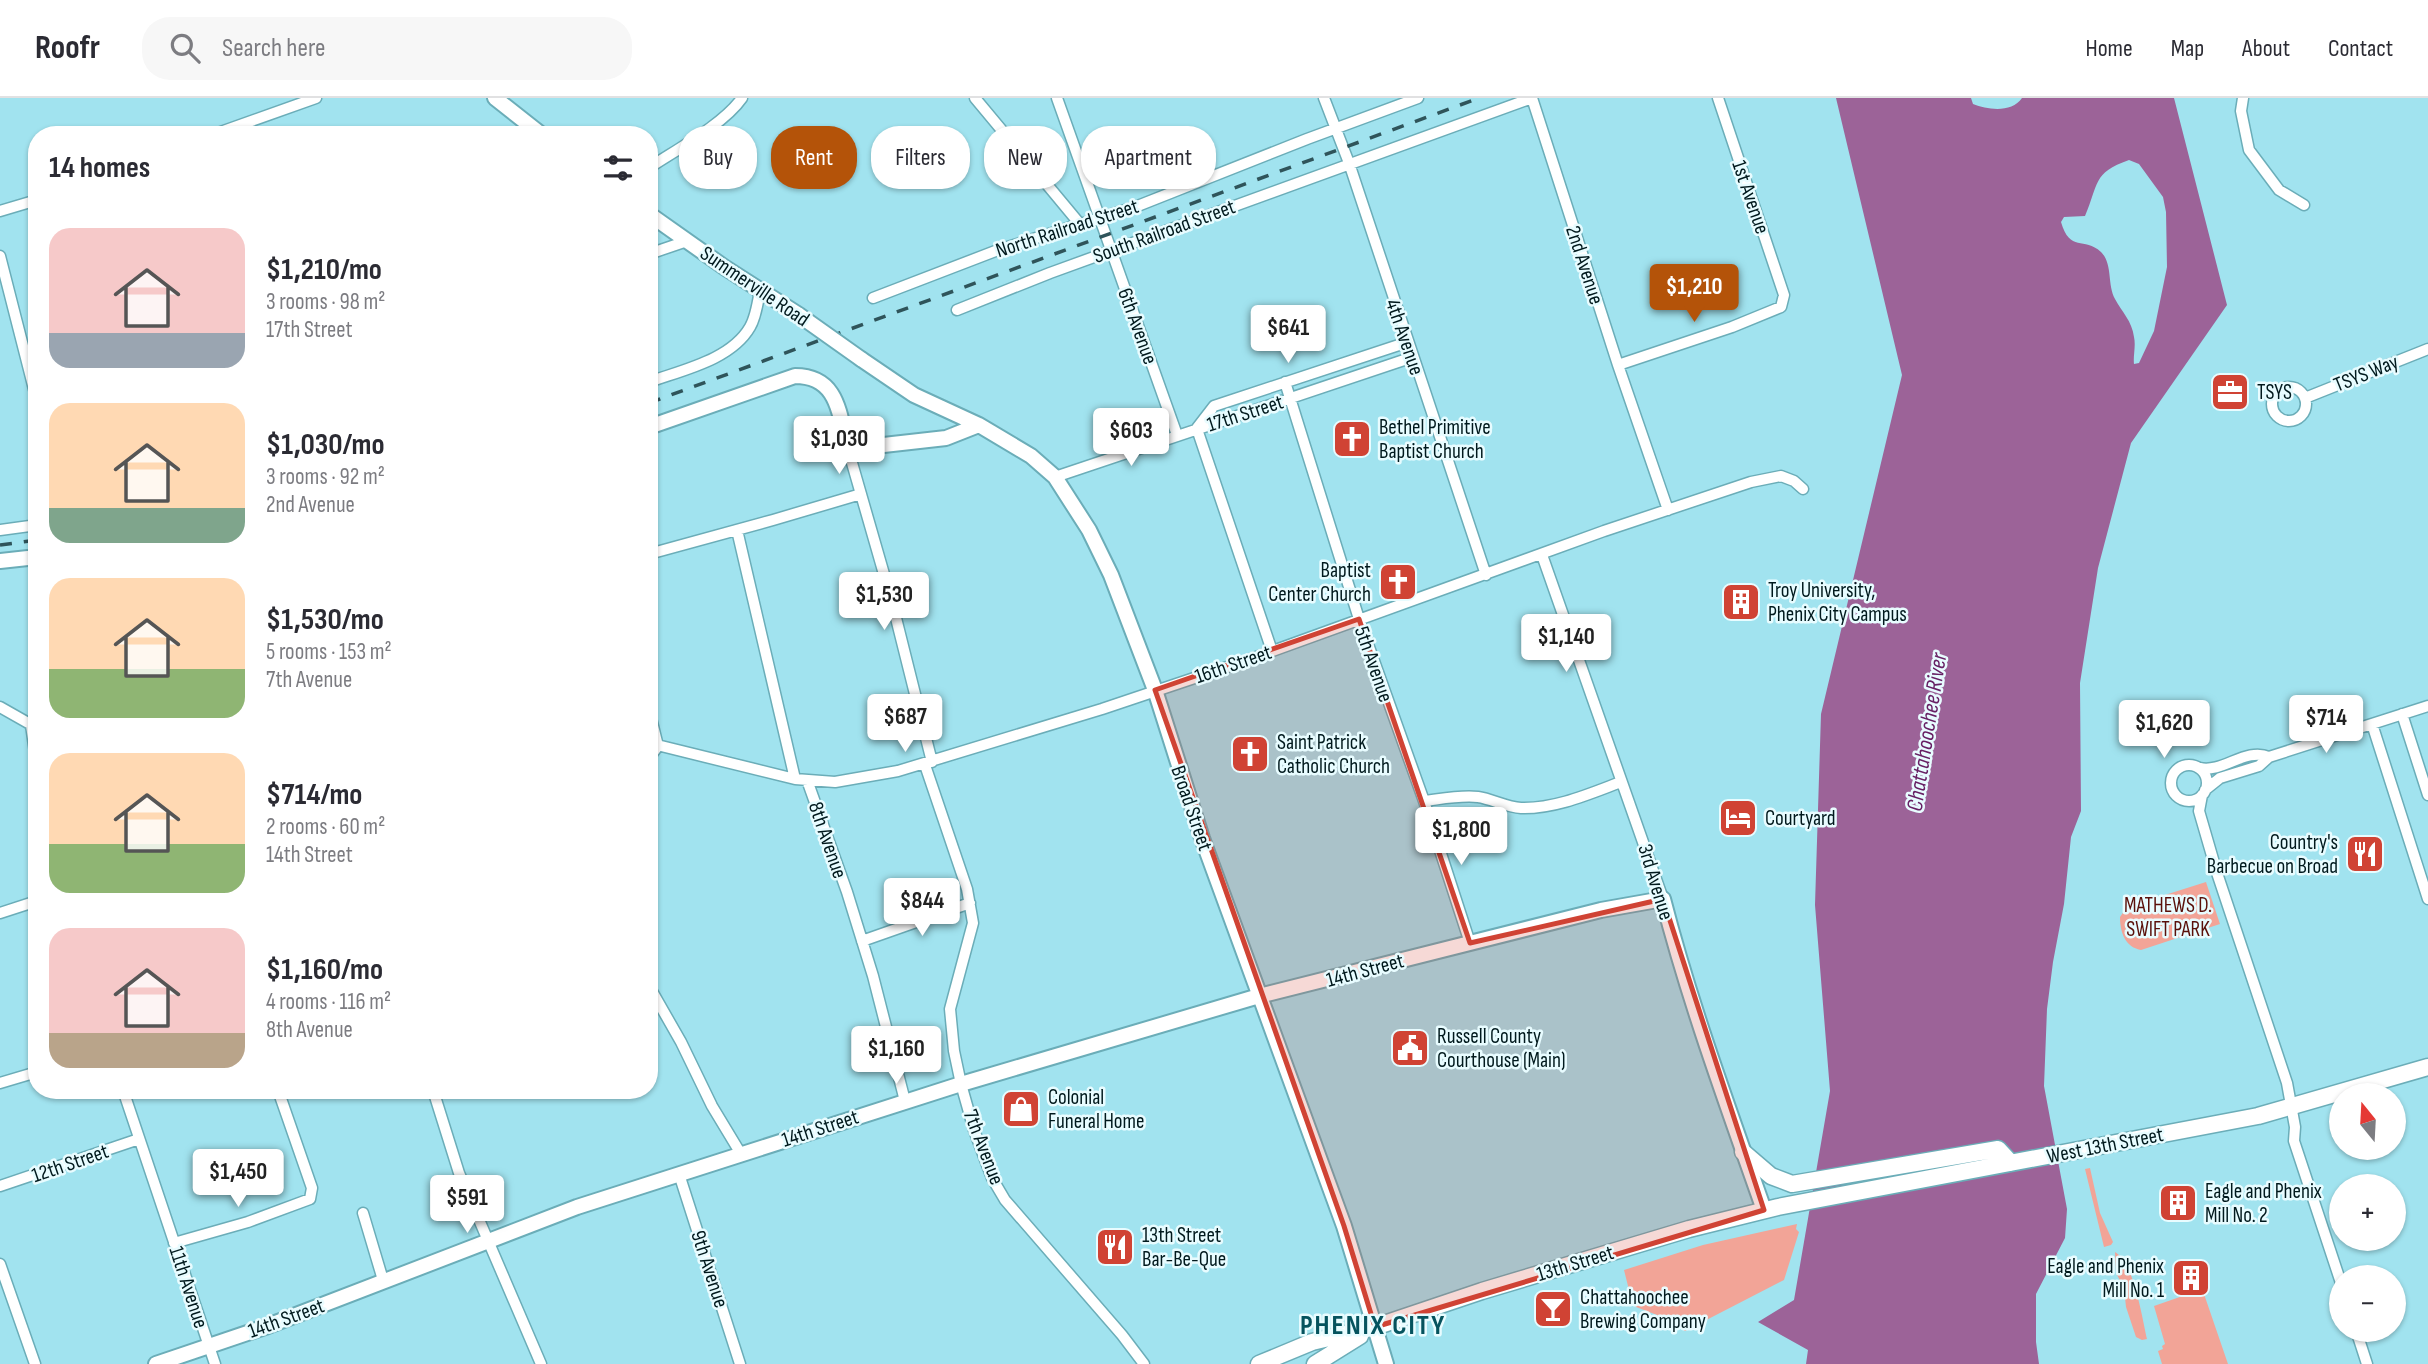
<!DOCTYPE html>
<meta charset="utf-8">
<style>
body{margin:0;font-family:"Sofia Sans Condensed",sans-serif;background:#f7f7f7;color:#2b2b33;height:100vh;display:flex;flex-direction:column;font-size:26px;white-space:nowrap}
*{box-sizing:border-box;margin:0}
p{font-size:23px;color:#7c7c81}
.icon{flex:none;width:38px;height:38px;fill:none;stroke:currentColor;stroke-width:2;stroke-linecap:round;stroke-linejoin:round}
.map{position:relative;flex:1;overflow:hidden}
.drawer{position:absolute;left:28px;top:28px;width:630px;height:973px;display:flex;flex-direction:column;background:#fff;border-radius:28px;box-shadow:0 2px 5px #0004}
.drawer>*{flex:none}
.guide{position:absolute;left:679px;top:28px;width:665px;height:63px;display:flex;gap:14px}
.needle{width:46px;rotate:342deg}
.buttons{position:absolute;left:2329px;top:985px;display:grid;gap:14px}
.buttons a{display:grid;place-items:center;width:77px;height:77px;border-radius:50%;background:#fff;box-shadow:0 2px 5px #0004;font-size:35px}
.price{position:absolute;translate:-50% -60px;padding:0 16px;border-radius:7px;background:#fff;color:#222;font-size:23px;line-height:46px;filter:drop-shadow(0 2px 4px #0008)}
.price::after{content:'';position:absolute;left:50%;top:42px;width:21px;height:16px;margin-left:-10px;background:inherit;clip-path:polygon(0 0,100% 0,50% 100%)}
.price.current{background:#b45309;color:#fff}
ul{padding:0;list-style:none}
li{display:flex;align-items:center;gap:21px;height:175px;padding:0 21px}
li span{display:grid;place-items:center;flex:none;width:196px;height:140px;border-radius:21px;color:#555}
li>.icon{margin-inline-start:auto}
span .icon{width:84px;height:84px;fill:#fffc;stroke-width:1}
li b{font-size:30px}
h2{display:flex;justify-content:space-between;align-items:center;height:84px;padding:0 21px;font-size:30px}
.chip{padding:0 24px;border-radius:28px;background:#fff;box-shadow:0 2px 5px #0004;font-size:24px;line-height:63px}
.chip.current{background:#b45309;color:#fff}
header{display:flex;align-items:center;gap:42px;box-sizing:border-box;height:98px;padding:0 35px;background:#fff;border-bottom:2px solid #e1e1e2}
header strong{font-size:33px}
nav{display:flex;gap:38px;margin-inline-start:auto;font-size:24px}
.search{width:490px;height:63px;background:#f7f7f7;display:flex;align-items:center;gap:18px;box-sizing:border-box;padding:0 24px;border-radius:28px;color:#7c7c81;font-size:26px}
.map>svg:first-child{display:block}
</style>
<header>
<strong>Roofr</strong>
<div class="search"><svg class="icon" aria-label="search" viewBox="0 0 24 24"><circle cx="10" cy="10" r="6"/><path d="M15 15l6 6"/></svg>Search here</div>
<nav><a>Home</a><a>Map</a><a>About</a><a>Contact</a></nav>
</header>
<div class="map">
<svg width="2428" height="1266" viewBox="0 0 2428 1266">
<rect width="100%" height="100%" fill="#a1e3ef"/>
<path fill="#f2a497" d="M2206 784 2220 826 2141 852C2125 849 2120 834 2120 819L2127 809Z
M2090 1070 2100 1115 2113 1144 2111 1147 2104 1149 2085 1071Z
M1797 1126 1796 1131 1799 1134 1784 1182 1685 1233 1665 1220 1636 1209 1629 1201V1192L1624 1172 1703 1147Z
M2115 1154C2134 1165 2142 1219 2147 1241L2142 1242 2136 1239 2126 1209 2124 1190 2116 1175Z
M2197 1193 2199 1198 2204 1196 2228 1266H2162L2158 1253 2163 1251 2162 1248 2165 1246 2154 1208Z"/>
<path fill="#9c6398" fill-rule="evenodd" d="M1836 0H1971L1973 6C1988 12 2012 15 2022 0H2174L2227 207 2131 345 2098 470 2080 585 2081 713 2071 739 2064 806 2053 864 2047 911 2044 988 2067 1111 2065 1140 2036 1196V1244L2039 1266H1806L1808 1252 1758 1224 1794 1202 1830 993 1815 807 1821 616 1902 277ZM2129 62 2139 66 2163 99 2166 114 2167 169 2154 233 2139 265 2134 266C2133 258 2136 248 2134 239 2132 223 2122 214 2115 201 2107 186 2113 166 2101 154 2084 138 2070 155 2061 124L2064 119 2085 118C2099 86 2092 75 2129 62Z"/>
<g fill="none" stroke-linecap="round" stroke-linejoin="round">
<defs>
<path id="street" d="M975 0 1079 125
M1057 0 1177 337
M1324 0 1349 65 1486 477
M1532 0 1618 267 1668 412
M2243 0 2241 13 2249 52 2279 92 2304 107
M212 37 316 0
M649 70C676 52 724 26 742 0
M0 113 37 102
M649 156 687 143
M0 158 37 303
M873 200 998 152 1135 109 1307 41 1418 0
M957 212 1050 175 1532 0
M1618 267 1732 229 1781 209 1784 197 1718 0
M649 284C682 272 731 262 750 229 756 219 758 204 760 192
M1285 284 1359 521 1424 703 1470 845
M2272 306a17 17 0 1 1 34 0a17 17 0 1 1-34 0Z
M2305 300 2428 251
M1197 330 1214 308 1408 244
M1197 331 1272 553
M848 351 892 504 932 664
M1055 379 1413 259
M0 432 37 427
M737 432 795 681
M649 456 773 422 861 396
M1542 457 1663 801
M0 609 37 630
M649 612 658 648 649 660
M2402 616 2428 697
M2372 626 2428 801
M31 627 37 668
M649 645 795 681 835 684 898 673 1102 611 1245 563 1604 433 1751 384 1781 378 1794 383 1803 391
M2171 685a18 18 0 1 1 36 0a18 18 0 1 1-36 0Z
M925 667 967 791 973 825 950 911 954 953 961 986 974 1032 992 1080 1005 1102 1122 1237 1144 1266
M2200 670C2223 675 2246 649 2269 659
M807 682 847 794 873 878 905 1003
M2205 692 2220 680 2259 668 2269 659 2428 608
M2202 697 2199 713 2217 775 2287 985 2295 1029 2294 1043 2342 1188
M1424 703C1441 701 1460 697 1478 699 1492 701 1506 709 1521 710 1555 711 1589 696 1621 684
M0 815 37 803
M862 843 970 805
M649 888 681 944 712 1008 741 1056
M0 985 37 974
M123 992 215 1266
M433 992 459 1075 541 1266
M679 1076 740 1266
M0 1088 139 1041
M363 1115 383 1182
M174 1145 248 1124 310 1101 312 1090 278 992
M0 1166 35 1266
M2356 1232 2367 1266"/>
<path id="secondary" d="M495 0 542 37
M649 116 724 169 799 217
M861 261 914 297 979 327 1031 358 1055 379 1089 432 1111 477 1155 592 1202 740 1344 1128 1386 1266
M649 329 795 278C839 278 839 317 848 351L946 340 979 327
M0 463 37 459
M156 1266 265 1229 577 1109 961 986 1259 898 1601 812 1663 801C1690 906 1728 1009 1764 1112"/>
<path id="primary" d="M1743 1054 1771 1078 1792 1086 1998 1051 2011 1065
M1259 1266 1312 1244 1375 1229 1482 1193 1689 1131 1778 1109 2258 1018 2428 969
M1315 1266 1360 1238"/>
</defs>
<use href="#street" stroke="#6badb8" stroke-width="13"/>
<use href="#secondary" stroke="#6badb8" stroke-width="18"/>
<use href="#primary" stroke="#6badb8" stroke-width="19"/>
<use href="#street" stroke="#fff" stroke-width="10"/>
<use href="#secondary" stroke="#fff" stroke-width="14"/>
<use href="#primary" stroke="#fff" stroke-width="16"/>
<path stroke="#2f545a" stroke-width="3.5" stroke-dasharray="12 12" stroke-linecap="butt" d="M649 305 1479 0
M0 447 37 442"/>
<defs>
<path id="secondary-bridge" d="M799 217 861 261"/>
</defs>
<use href="#secondary-bridge" stroke="#6badb8" stroke-width="18" stroke-linecap="butt"/>
<use href="#secondary-bridge" stroke="#fff" stroke-width="14"/>
</g>
<path fill="#d04334" fill-opacity="0.2" stroke="#d04334" stroke-width="5" stroke-linejoin="round" d="M1359 521 1470 845 1663 801 1764 1112 1375 1229 1344 1128 1155 592Z"/>
<defs>
<symbol id="office-square" viewBox="-11 -11 22 22"><rect x="-9" y="-9" width="18" height="18" rx="4" fill="#d04334" stroke="#e8fcff"/><path d="M-6-3h4V-5.5h4V-3h4V5H-6ZM-1-4.5V-3h2v-1.5ZM-6 0V1H6V0Z" fill="#fff"/></symbol>
<symbol id="church-square" viewBox="-11 -11 22 22"><rect x="-9" y="-9" width="18" height="18" rx="4" fill="#d04334" stroke="#e8fcff"/><path d="M-1.2-6h2.4v3.5h3.3v2.4h-3.3V6h-2.4V-.1h-3.3v-2.4h3.3Z" fill="#fff"/></symbol>
<symbol id="building-square" viewBox="-11 -11 22 22"><rect x="-9" y="-9" width="18" height="18" rx="4" fill="#d04334" stroke="#e8fcff"/><path d="M-4-6H4V6H1V3H-1V6H-4ZM-2.5-4.3h1.7v1.8h-1.7ZM.8-4.3h1.7v1.8H.8ZM-2.5-1h1.7V.8h-1.7ZM.8-1h1.7V.8H.8Z" fill="#fff"/></symbol>
<symbol id="hotel-square" viewBox="-11 -11 22 22"><rect x="-9" y="-9" width="18" height="18" rx="4" fill="#d04334" stroke="#e8fcff"/><path d="M-6-4.5h1.5V1H6V5H4.5V3h-9V5H-6ZM-4 0a1.8 1.8 0 1 1 3.6 0ZM.5 0V-2.5h3Q6-2.5 6 0Z" fill="#fff"/></symbol>
<symbol id="restaurant-square" viewBox="-11 -11 22 22"><rect x="-9" y="-9" width="18" height="18" rx="4" fill="#d04334" stroke="#e8fcff"/><path d="M-5-6h1v4h1v-4h1v4h1v-4h1v5L-1.5 .5V6h-2V.5L-5-1ZM5-6V6H3V1.5H1.5Q1.5-4 5-6Z" fill="#fff"/></symbol>
<symbol id="civic-square" viewBox="-11 -11 22 22"><rect x="-9" y="-9" width="18" height="18" rx="4" fill="#d04334" stroke="#e8fcff"/><path d="M-.6-6.5H3V-4.5H.6V-3L4-1V1h2V6H-6V1h2V-1L-.6-3ZM-1.2 2.5V6h2.4V2.5Z" fill="#fff"/></symbol>
<symbol id="shop-square" viewBox="-11 -11 22 22"><rect x="-9" y="-9" width="18" height="18" rx="4" fill="#d04334" stroke="#e8fcff"/><path d="M-5-2.5h2.3a2.7 3.5 0 0 1 5.4 0H5L5.5 6h-11ZM-1.5-2.5h3a1.5 2.3 0 0 0-3 0Z" fill="#fff"/></symbol>
<symbol id="bar-square" viewBox="-11 -11 22 22"><rect x="-9" y="-9" width="18" height="18" rx="4" fill="#d04334" stroke="#e8fcff"/><path d="M-6-5H6L.8 .8V4.5H3.5V6h-7V4.5H-.8V.8Z" fill="#fff"/></symbol>
</defs>
<g fill-rule="evenodd">
<use href="#office-square" x="2208" y="272" width="44" height="44"/>
<use href="#church-square" x="1330" y="319" width="44" height="44"/>
<use href="#church-square" x="1376" y="462" width="44" height="44"/>
<use href="#building-square" x="1719" y="482" width="44" height="44"/>
<use href="#church-square" x="1228" y="634" width="44" height="44"/>
<use href="#hotel-square" x="1716" y="698" width="44" height="44"/>
<use href="#restaurant-square" x="2343" y="734" width="44" height="44"/>
<use href="#civic-square" x="1388" y="928" width="44" height="44"/>
<use href="#shop-square" x="999" y="989" width="44" height="44"/>
<use href="#building-square" x="2156" y="1083" width="44" height="44"/>
<use href="#restaurant-square" x="1093" y="1127" width="44" height="44"/>
<use href="#building-square" x="2169" y="1158" width="44" height="44"/>
<use href="#bar-square" x="1531" y="1189" width="44" height="44"/>
</g>
<g text-anchor="middle" stroke-width="5" stroke-linejoin="round" paint-order="stroke">
<g font-size="21" fill="#00191d" stroke="#e8fcff">
<text transform="translate(1751 99) rotate(71)" y="7">1st Avenue</text>
<text transform="translate(1067 130) rotate(-18)" y="7">North Railroad Street</text>
<text transform="translate(1164 133) rotate(-20)" y="7">South Railroad Street</text>
<text transform="translate(1585 167) rotate(72)" y="7">2nd Avenue</text>
<text transform="translate(755 188) rotate(34)" y="7">Summerville Road</text>
<text transform="translate(1138 228) rotate(70)" y="7">6th Avenue</text>
<text transform="translate(1405 239) rotate(71)" y="7">4th Avenue</text>
<text transform="translate(2366 275) rotate(-22)" y="7">TSYS Way</text>
<text transform="translate(1245 315) rotate(-18)" y="7">17th Street</text>
<text transform="translate(1233 566) rotate(-19)" y="7">16th Street</text>
<text transform="translate(1374 566) rotate(71)" y="7">5th Avenue</text>
<text transform="translate(1192 710) rotate(71)" y="7">Broad Street</text>
<text transform="translate(828 742) rotate(71)" y="7">8th Avenue</text>
<text transform="translate(1656 784) rotate(73)" y="7">3rd Avenue</text>
<text transform="translate(1365 872) rotate(-15)" y="7">14th Street</text>
<text transform="translate(820 1030) rotate(-18)" y="7">14th Street</text>
<text transform="translate(2105 1047) rotate(-11)" y="7">West 13th Street</text>
<text transform="translate(984 1049) rotate(69)" y="7">7th Avenue</text>
<text transform="translate(70 1065) rotate(-19)" y="7">12th Street</text>
<text transform="translate(1575 1165) rotate(-17)" y="7">13th Street</text>
<text transform="translate(710 1171) rotate(72)" y="7">9th Avenue</text>
<text transform="translate(189 1189) rotate(72)" y="7">11th Avenue</text>
<text transform="translate(286 1220) rotate(-20)" y="7">14th Street</text>
</g>
<g font-size="21" fill="#00191d" stroke="#e8fcff" text-anchor="start">
<text x="2257" y="301">TSYS</text>
<text x="1379" y="336">Bethel Primitive<tspan x="1379" dy="24">Baptist Church</tspan></text>
<text x="1371" y="479" text-anchor="end">Baptist<tspan x="1371" dy="24">Center Church</tspan></text>
<text x="1768" y="499">Troy University,<tspan x="1768" dy="24">Phenix City Campus</tspan></text>
<text x="1277" y="651">Saint Patrick<tspan x="1277" dy="24">Catholic Church</tspan></text>
<text x="1765" y="727">Courtyard</text>
<text x="2338" y="751" text-anchor="end">Country's<tspan x="2338" dy="24">Barbecue on Broad</tspan></text>
<text x="1437" y="945">Russell County<tspan x="1437" dy="24">Courthouse (Main)</tspan></text>
<text x="1048" y="1006">Colonial<tspan x="1048" dy="24">Funeral Home</tspan></text>
<text x="2205" y="1100">Eagle and Phenix<tspan x="2205" dy="24">Mill No. 2</tspan></text>
<text x="1142" y="1144">13th Street<tspan x="1142" dy="24">Bar-Be-Que</tspan></text>
<text x="2164" y="1175" text-anchor="end">Eagle and Phenix<tspan x="2164" dy="24">Mill No. 1</tspan></text>
<text x="1580" y="1206">Chattahoochee<tspan x="1580" dy="24">Brewing Company</tspan></text>
</g>
<g font-size="21" fill="#5a100a" stroke="#e8fcff">
<text x="2168" y="814">MATHEWS D.<tspan x="2168" dy="24">SWIFT PARK</tspan></text>
</g>
<g font-size="23" font-style="italic" fill="#672064" stroke="#e8fcff">
<text transform="translate(1926 634) rotate(-81)" y="8">Chattahoochee River</text>
</g>
<g font-size="28" font-weight="bold" letter-spacing="2" fill="#05535e" stroke="#e8fcff">
<text x="1373" y="1236">PHENIX CITY</text>
</g>
</g>
</svg>
<div class="buttons">
<a><svg class="needle" viewBox="-14 -14 28 28"><path d="M0-13l5 13h-10z" fill="#e53935"/><path d="M0 13l5-13h-10z" fill="#7c7c81"/></svg></a>
<a>+</a>
<a>−</a>
</div>
<b class="price current" style="left:1694px;top:226px">$1,210</b>
<b class="price" style="left:1288px;top:267px">$641</b>
<b class="price" style="left:1131px;top:370px">$603</b>
<b class="price" style="left:839px;top:378px">$1,030</b>
<b class="price" style="left:884px;top:534px">$1,530</b>
<b class="price" style="left:1566px;top:576px">$1,140</b>
<b class="price" style="left:905px;top:656px">$687</b>
<b class="price" style="left:2326px;top:657px">$714</b>
<b class="price" style="left:2164px;top:662px">$1,620</b>
<b class="price" style="left:1461px;top:769px">$1,800</b>
<b class="price" style="left:922px;top:840px">$844</b>
<b class="price" style="left:896px;top:988px">$1,160</b>
<b class="price" style="left:238px;top:1111px">$1,450</b>
<b class="price" style="left:467px;top:1137px">$591</b>
<div class="guide">
<a class="chip">Buy</a>
<a class="chip current">Rent</a>
<a class="chip">Filters</a>
<a class="chip">New</a>
<a class="chip">Apartment</a>
</div>
<section class="drawer">
<h2>14 homes<svg class="icon" aria-label="filters" viewBox="0 0 24 24"><path d="M4 7h16M4 17h16"/><circle cx="9" cy="7" r="2"/><circle cx="15" cy="17" r="2"/></svg></h2>
<ul>
<li><span style="background:linear-gradient(#f6c9c9 75%,#9aa5b1 0)"><svg class="icon" aria-label="home" viewBox="0 0 24 24"><path d="M3 11l9-7 9 7M6 9v11h12V9"/></svg></span><div><b>$1,210/mo</b><p>3 rooms · 98 m²</p><p>17th Street</p></div></li>
<li><span style="background:linear-gradient(#ffd9b3 75%,#7fa58c 0)"><svg class="icon" aria-label="home" viewBox="0 0 24 24"><path d="M3 11l9-7 9 7M6 9v11h12V9"/></svg></span><div><b>$1,030/mo</b><p>3 rooms · 92 m²</p><p>2nd Avenue</p></div></li>
<li><span style="background:linear-gradient(#ffd9b3 65%,#8fb573 0)"><svg class="icon" aria-label="home" viewBox="0 0 24 24"><path d="M3 11l9-7 9 7M6 9v11h12V9"/></svg></span><div><b>$1,530/mo</b><p>5 rooms · 153 m²</p><p>7th Avenue</p></div></li>
<li><span style="background:linear-gradient(#ffd9b3 65%,#8fb573 0)"><svg class="icon" aria-label="home" viewBox="0 0 24 24"><path d="M3 11l9-7 9 7M6 9v11h12V9"/></svg></span><div><b>$714/mo</b><p>2 rooms · 60 m²</p><p>14th Street</p></div></li>
<li><span style="background:linear-gradient(#f6c9c9 75%,#b9a48a 0)"><svg class="icon" aria-label="home" viewBox="0 0 24 24"><path d="M3 11l9-7 9 7M6 9v11h12V9"/></svg></span><div><b>$1,160/mo</b><p>4 rooms · 116 m²</p><p>8th Avenue</p></div></li>
</ul>
</section>
</div>
